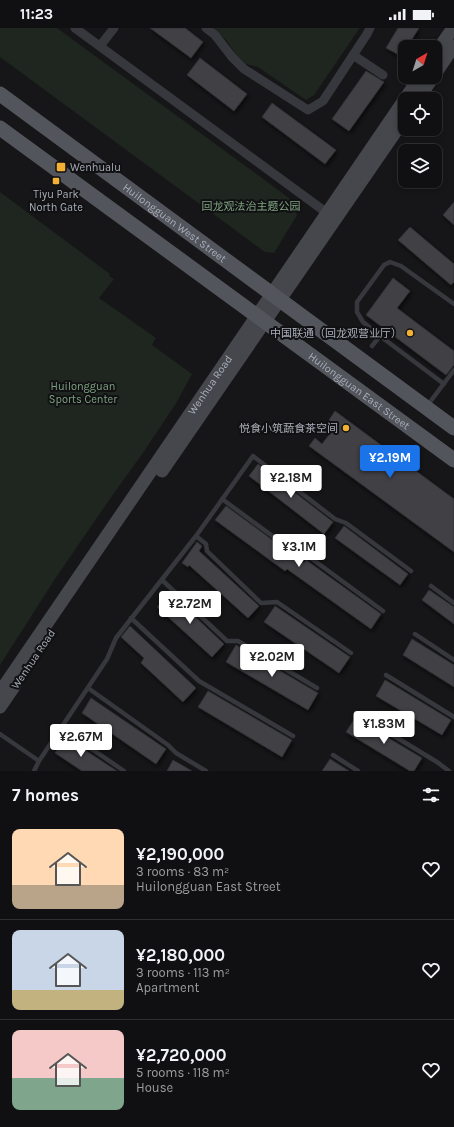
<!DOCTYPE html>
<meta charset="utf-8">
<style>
body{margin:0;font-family:Karla,"Noto Sans SC",sans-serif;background:#1e1e20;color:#f1f3f6;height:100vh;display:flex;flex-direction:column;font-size:15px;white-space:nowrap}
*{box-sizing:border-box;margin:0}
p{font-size:13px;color:#9c9d9f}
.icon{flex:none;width:22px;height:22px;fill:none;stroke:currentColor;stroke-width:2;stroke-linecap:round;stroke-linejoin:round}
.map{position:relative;height:743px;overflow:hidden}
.drawer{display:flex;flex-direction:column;background:#101012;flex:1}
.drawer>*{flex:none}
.needle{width:26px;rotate:39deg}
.controls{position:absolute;left:398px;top:12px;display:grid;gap:8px}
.controls a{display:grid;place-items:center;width:44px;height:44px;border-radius:8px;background:#101012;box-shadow:0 2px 6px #0003,0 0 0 1px #303032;font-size:20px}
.price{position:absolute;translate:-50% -34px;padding:0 9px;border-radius:4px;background:#fff;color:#222;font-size:13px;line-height:26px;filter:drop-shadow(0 1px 2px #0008)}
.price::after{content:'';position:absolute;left:50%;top:24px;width:12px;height:9px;margin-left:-6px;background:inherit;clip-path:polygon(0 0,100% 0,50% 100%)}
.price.on{background:#1a73e8;color:#fff}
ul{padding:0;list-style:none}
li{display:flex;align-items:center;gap:12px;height:100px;padding:0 12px}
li+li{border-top:1px solid #303032}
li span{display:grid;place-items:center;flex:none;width:112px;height:80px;border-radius:8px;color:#555}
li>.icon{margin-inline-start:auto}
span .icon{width:48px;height:48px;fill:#fffc;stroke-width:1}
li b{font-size:17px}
h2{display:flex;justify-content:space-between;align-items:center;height:48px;padding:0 12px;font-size:17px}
.status{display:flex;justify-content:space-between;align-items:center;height:28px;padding:0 20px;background:#101012;direction:ltr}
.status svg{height:11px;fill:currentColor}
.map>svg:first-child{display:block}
</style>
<div class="status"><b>11:23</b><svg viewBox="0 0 49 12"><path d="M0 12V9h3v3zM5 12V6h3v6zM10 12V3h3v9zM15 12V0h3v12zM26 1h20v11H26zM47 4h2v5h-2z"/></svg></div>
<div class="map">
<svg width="454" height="743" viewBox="0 0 454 743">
<defs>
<filter id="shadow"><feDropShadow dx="1.5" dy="2.5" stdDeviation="2" flood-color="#0009"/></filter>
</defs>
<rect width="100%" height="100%" fill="#161618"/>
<path fill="#1e261f" d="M0 0H57L289 170 297 187 274 225 265 224 0 29Z
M213 0H359V1L314 67 306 72 258 39 246 36 236 27 227 13Z
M0 164 110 246 109 248 114 251 99 270 156 310 152 317 192 346 175 377 145 422 107 475 55 551 0 637Z"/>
<path fill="#404145" stroke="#303034" filter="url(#shadow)" d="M150 0H185L203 14 191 30Z
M398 0H419L407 19H405V22L401 28 386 20Z
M200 30 247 66 234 83 187 47Z
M366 43 384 54 349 103 332 91Z
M272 75 336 122 325 136 262 89Z
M454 174V197L443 187Z
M410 199 454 236V254L451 257 398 212Z
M393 250 410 263 397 280 454 323V337L446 347 366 287Z
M335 383 454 471V524L309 418 315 410 322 416 336 398 329 392Z
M258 436 333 494 324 506 249 448Z
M226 478 304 535 306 532 381 586 371 601 287 541 285 543 215 492Z
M344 498 408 546 400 557 335 510Z
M197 514 202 518 199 523 259 578 248 590 189 537 188 539 182 535Z
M429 562 454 579V596L422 572Z
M170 565 224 616 212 629 157 579Z
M275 578 350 629 339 645 264 594Z
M130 598 196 660 183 674 141 635 144 630 121 609Z
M412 611 454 637V659L403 627Z
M236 617 318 665 308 682 226 634Z
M385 652 451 692 442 707 376 668Z
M208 663 292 712 282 729 198 679Z
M91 670 166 721 156 736 82 685Z
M355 690 422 730 414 743H410L346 704Z
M65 709 117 743H82L55 725Z
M330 731 349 743H322Z
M173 732 192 743H167Z"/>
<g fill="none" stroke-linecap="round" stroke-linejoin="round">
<path stroke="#37383d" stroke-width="4.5" d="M372 318 380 308
M444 356 380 308 363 294 357 284V274L384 237 390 234 401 238 454 276
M427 378 454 342
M222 471 297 526 308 528 383 583
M196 508 206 516 207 523 261 575 277 574 351 625
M162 552 227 613H238L317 660
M431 558 454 575
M131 590 199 653 293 708
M415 606 454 632
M386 647 454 689
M88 660 168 717 176 725 206 743
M356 685 437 734 449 743
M61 700 124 743
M0 706 39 733 34 743
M333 727 358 743
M39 733 107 631 116 610 196 508 253 428 335 491 346 495 411 543"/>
<path stroke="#37383d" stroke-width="9" d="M75 0 327 185
M206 0 215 7 232 29 244 41 308 82 323 73 367 6 370 0
M100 18 114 0
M353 27 383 47"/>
<g stroke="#45474d" stroke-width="13">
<path d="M435 26 453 0"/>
<path d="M435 46 454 18"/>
<path d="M418 71 433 49"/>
<path d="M162 443 405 90"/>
<path id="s1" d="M0 664 420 49"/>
<path d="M0 679 15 657"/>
</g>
<g stroke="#53555c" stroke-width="15">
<path id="s2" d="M0 66 454 400"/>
<path id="s3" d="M0 100 454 432"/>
</g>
</g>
<g fill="#f2b134" stroke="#111113" stroke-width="1.5">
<rect x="56" y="134" width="10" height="10" rx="2"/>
<rect x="52" y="149" width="8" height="8" rx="2"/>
<circle cx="410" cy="305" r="4"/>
<circle cx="346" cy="400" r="4"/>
</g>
<g text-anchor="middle" stroke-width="4" stroke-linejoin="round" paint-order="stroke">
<g font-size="11" fill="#a8adb8" stroke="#111113" text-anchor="end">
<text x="70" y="143" text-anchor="start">Wenhualu</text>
<text x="56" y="170" text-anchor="middle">Tiyu Park<tspan x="56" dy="13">North Gate</tspan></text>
<text x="402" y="309">中国联通（回龙观营业厅）</text>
<text x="338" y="404">悦食小筑蔬食茶空间</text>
</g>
<g font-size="11" fill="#7fa381" stroke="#111113">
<text x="251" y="182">回龙观法治主题公园</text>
<text x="83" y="362">Huilongguan<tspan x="83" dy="13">Sports Center</tspan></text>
</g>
<g font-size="11" fill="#a8adb8" stroke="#111113">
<text dy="4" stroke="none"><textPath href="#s2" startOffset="217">Huilongguan West Street</textPath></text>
<text dy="4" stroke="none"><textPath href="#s1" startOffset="372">Wenhua Road</textPath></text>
<text dy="4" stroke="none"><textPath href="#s3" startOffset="445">Huilongguan East Street</textPath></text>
<text transform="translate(33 631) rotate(-56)" y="4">Wenhua Road</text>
</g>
</g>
</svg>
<div class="controls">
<a><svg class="needle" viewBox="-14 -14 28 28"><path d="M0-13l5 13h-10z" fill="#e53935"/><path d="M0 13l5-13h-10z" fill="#9c9d9f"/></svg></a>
<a><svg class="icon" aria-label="locate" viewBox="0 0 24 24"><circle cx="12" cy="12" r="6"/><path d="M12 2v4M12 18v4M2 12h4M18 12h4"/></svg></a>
<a><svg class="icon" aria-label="layers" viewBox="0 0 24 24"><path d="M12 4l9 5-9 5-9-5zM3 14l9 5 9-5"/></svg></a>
</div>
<b class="price on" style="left:390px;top:451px">¥2.19M</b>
<b class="price" style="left:291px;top:471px">¥2.18M</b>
<b class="price" style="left:299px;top:540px">¥3.1M</b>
<b class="price" style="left:190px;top:597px">¥2.72M</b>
<b class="price" style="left:272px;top:650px">¥2.02M</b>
<b class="price" style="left:384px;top:717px">¥1.83M</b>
<b class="price" style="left:81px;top:730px">¥2.67M</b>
</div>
<section class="drawer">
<h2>7 homes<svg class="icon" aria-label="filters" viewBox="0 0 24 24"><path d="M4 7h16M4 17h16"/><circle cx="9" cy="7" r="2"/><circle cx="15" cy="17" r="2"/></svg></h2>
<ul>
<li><span style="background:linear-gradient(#ffd9b3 70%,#b9a48a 0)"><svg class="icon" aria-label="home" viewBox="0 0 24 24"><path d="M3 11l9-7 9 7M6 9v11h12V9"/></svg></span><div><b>¥2,190,000</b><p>3 rooms · 83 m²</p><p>Huilongguan East Street</p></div><svg class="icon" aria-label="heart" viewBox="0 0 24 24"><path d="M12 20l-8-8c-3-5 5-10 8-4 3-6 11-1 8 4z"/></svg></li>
<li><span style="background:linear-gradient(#c9d6e8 75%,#c2b280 0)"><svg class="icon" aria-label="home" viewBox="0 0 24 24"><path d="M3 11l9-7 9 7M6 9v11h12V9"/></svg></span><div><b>¥2,180,000</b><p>3 rooms · 113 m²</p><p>Apartment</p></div><svg class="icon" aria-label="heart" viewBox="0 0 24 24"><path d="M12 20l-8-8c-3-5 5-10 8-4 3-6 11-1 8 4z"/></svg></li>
<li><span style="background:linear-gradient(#f6c9c9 60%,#7fa58c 0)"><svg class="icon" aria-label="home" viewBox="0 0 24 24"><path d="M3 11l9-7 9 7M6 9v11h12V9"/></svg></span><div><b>¥2,720,000</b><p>5 rooms · 118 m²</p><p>House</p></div><svg class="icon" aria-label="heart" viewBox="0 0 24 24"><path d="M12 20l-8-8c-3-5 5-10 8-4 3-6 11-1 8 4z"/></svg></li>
</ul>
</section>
